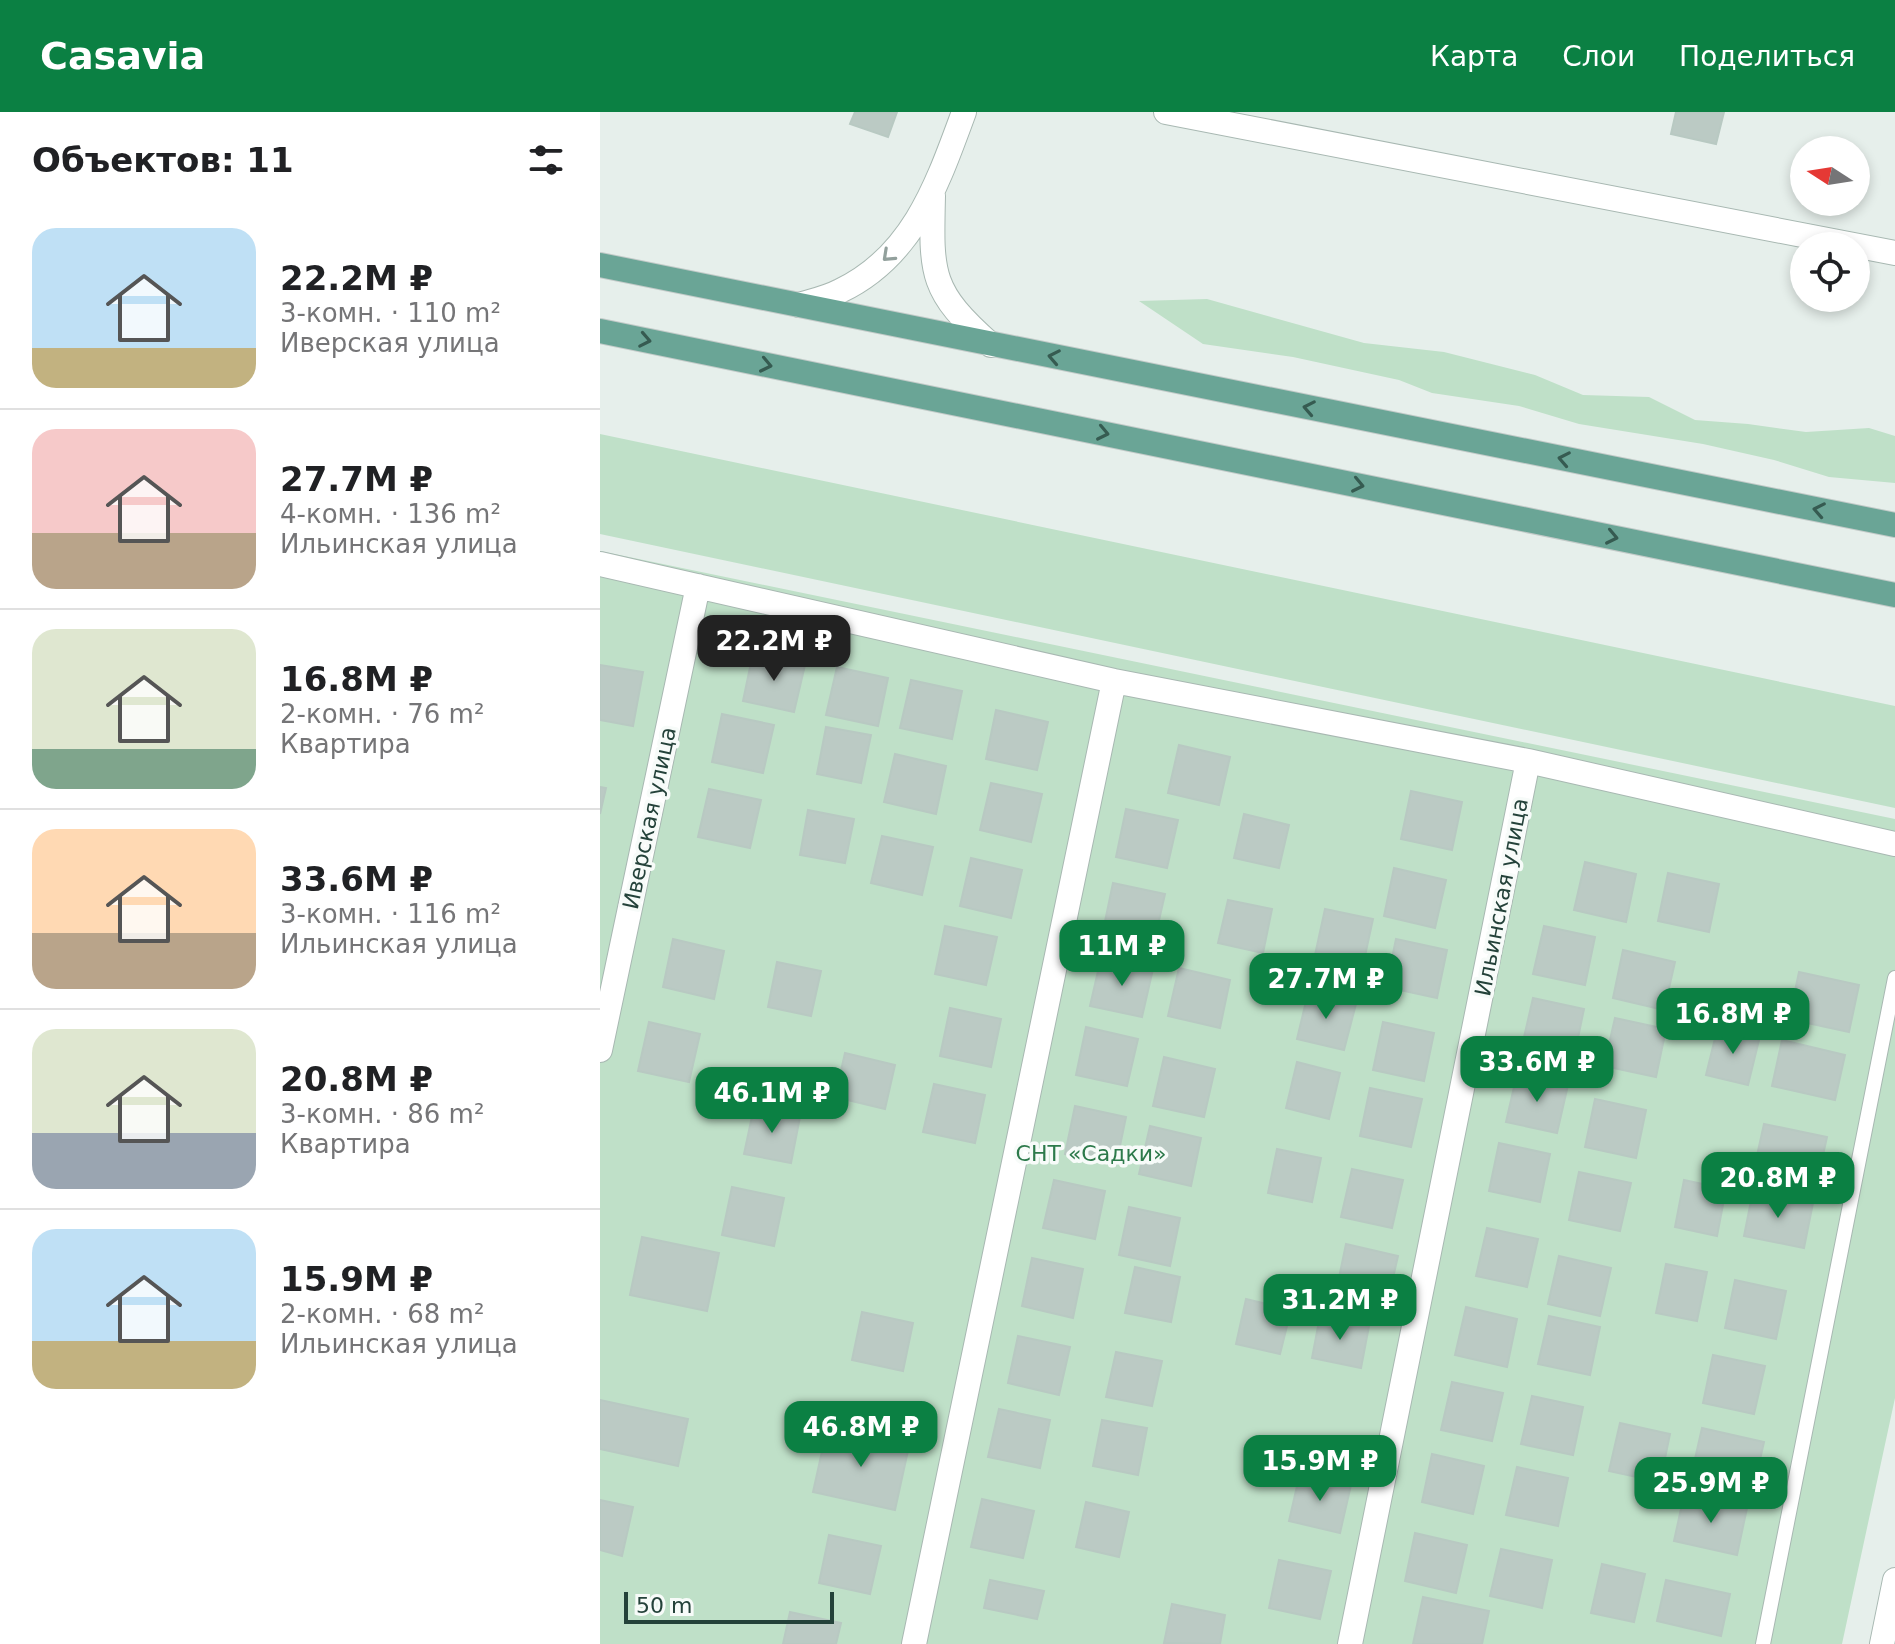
<!DOCTYPE html>
<html lang="ru">
<meta charset="utf-8">
<style>
body{margin:0;font-family:"DejaVu Sans",sans-serif;background:#f6f6f6;color:#202124;height:100vh;display:flex;flex-direction:column;font-size:30px;white-space:nowrap}
*{box-sizing:border-box;margin:0}
p{font-size:26px;color:#757577}
.icon{flex:none;width:44px;height:44px;fill:none;stroke:currentColor;stroke-width:2;stroke-linecap:round;stroke-linejoin:round}
.map{position:relative;flex:1;overflow:hidden}
.side{display:flex;flex-direction:column;background:#fff;width:600px}
.side>*{flex:none}
.needle{width:52px;rotate:282deg}
.controls{position:absolute;left:1190px;top:24px;display:grid;gap:16px}
.controls a{display:grid;place-items:center;width:80px;height:80px;border-radius:50%;background:#fff;box-shadow:0 4px 12px #0003;font-size:40px}
.scale{position:absolute;left:24px;bottom:20px;width:210px;box-sizing:border-box;padding-left:8px;border:4px solid #24423a;border-top:0;font-size:22px;line-height:28px;white-space:nowrap;color:#24423a;-webkit-text-stroke:6px #f7fbf9;paint-order:stroke}
.price{position:absolute;translate:-50% -68px;padding:0 18px;border-radius:16px;background:#0b8043;color:#fff;font-size:26px;line-height:52px;filter:drop-shadow(0 2px 4px #0008)}
.price::after{content:'';position:absolute;left:50%;top:48px;width:24px;height:18px;margin-left:-12px;background:inherit;clip-path:polygon(0 0,100% 0,50% 100%)}
.price.active{background:#222;color:#fff}
ul{padding:0;list-style:none}
li{display:flex;align-items:center;gap:24px;height:200px;padding:0 32px}
li+li{border-top:2px solid #e0e0e0}
li span{display:grid;place-items:center;flex:none;width:224px;height:160px;border-radius:24px;color:#555}
li>.icon{margin-inline-start:auto}
span .icon{width:96px;height:96px;fill:#fffc;stroke-width:1}
li b{font-size:34px}
h2{display:flex;justify-content:space-between;align-items:center;height:96px;padding:0 32px;font-size:34px}
header{display:flex;align-items:center;gap:48px;box-sizing:border-box;height:112px;padding:0 40px;background:#0b8043;color:#fff}
header strong{font-size:38px}
nav{display:flex;gap:44px;margin-inline-start:auto;font-size:28px}
main{display:flex;flex:1;min-height:0}
.map>svg:first-child{display:block}
</style>
<header>
<strong>Casavia</strong>
<nav><a>Карта</a><a>Слои</a><a>Поделиться</a></nav>
</header>
<main>
<section class="side">
<h2>Объектов: 11<svg class="icon" aria-label="filters" viewBox="0 0 24 24"><path d="M4 7h16M4 17h16"/><circle cx="9" cy="7" r="2"/><circle cx="15" cy="17" r="2"/></svg></h2>
<ul>
<li><span style="background:linear-gradient(#bfe0f5 75%,#c2b280 0)"><svg class="icon" aria-label="home" viewBox="0 0 24 24"><path d="M3 11l9-7 9 7M6 9v11h12V9"/></svg></span><div><b>22.2M ₽</b><p>3-комн. · 110 m²</p><p>Иверская улица</p></div></li>
<li><span style="background:linear-gradient(#f6c9c9 65%,#b9a48a 0)"><svg class="icon" aria-label="home" viewBox="0 0 24 24"><path d="M3 11l9-7 9 7M6 9v11h12V9"/></svg></span><div><b>27.7M ₽</b><p>4-комн. · 136 m²</p><p>Ильинская улица</p></div></li>
<li><span style="background:linear-gradient(#dfe7d0 75%,#7fa58c 0)"><svg class="icon" aria-label="home" viewBox="0 0 24 24"><path d="M3 11l9-7 9 7M6 9v11h12V9"/></svg></span><div><b>16.8M ₽</b><p>2-комн. · 76 m²</p><p>Квартира</p></div></li>
<li><span style="background:linear-gradient(#ffd9b3 65%,#b9a48a 0)"><svg class="icon" aria-label="home" viewBox="0 0 24 24"><path d="M3 11l9-7 9 7M6 9v11h12V9"/></svg></span><div><b>33.6M ₽</b><p>3-комн. · 116 m²</p><p>Ильинская улица</p></div></li>
<li><span style="background:linear-gradient(#dfe7d0 65%,#9aa5b1 0)"><svg class="icon" aria-label="home" viewBox="0 0 24 24"><path d="M3 11l9-7 9 7M6 9v11h12V9"/></svg></span><div><b>20.8M ₽</b><p>3-комн. · 86 m²</p><p>Квартира</p></div></li>
<li><span style="background:linear-gradient(#bfe0f5 70%,#c2b280 0)"><svg class="icon" aria-label="home" viewBox="0 0 24 24"><path d="M3 11l9-7 9 7M6 9v11h12V9"/></svg></span><div><b>15.9M ₽</b><p>2-комн. · 68 m²</p><p>Ильинская улица</p></div></li>
</ul>
</section>
<div class="map">
<svg width="1295" height="1532" viewBox="0 0 1295 1532">
<rect width="100%" height="100%" fill="#e6efeb"/>
<path fill="#bfe0c8" d="M607 187 764 231 844 240 935 263 983 283 1049 285 1095 308 1148 312 1206 320 1269 316 1295 324V371L1229 365 1174 348 1103 332 979 312 919 294 832 281 799 268 693 245 603 232 539 189Z
M0 322 1295 594V696L0 422Z
M0 439 1295 707V1286L1242 1532H0Z"/>
<path fill="#bbcac4" stroke="#b8c9c2" stroke-width="2" d="M255 0H297L288 25 250 12Z
M1076 0H1124L1116 32 1071 22Z
M153 541 205 553 194 600 143 589Z
M0 553 43 560 33 614 0 608Z
M237 555 288 566 278 614 226 603Z
M311 568 362 579 352 627 300 616Z
M396 598 448 610 437 658 386 647Z
M122 602 174 613 163 661 112 650Z
M226 615 271 623 261 671 217 662Z
M579 633 630 645 619 693 568 681Z
M295 642 346 654 336 702 284 690Z
M391 671 442 682 431 730 380 718Z
M0 675 6 676 0 702Z
M109 677 161 688 150 736 98 725Z
M811 679 862 690 852 738 801 727Z
M526 697 578 708 567 756 516 745Z
M208 698 254 707 245 751 200 743Z
M644 702 689 713 679 756 634 746Z
M282 724 333 735 322 783 271 771Z
M371 746 422 758 411 806 360 794Z
M985 750 1036 762 1026 810 974 798Z
M794 756 846 768 835 816 784 804Z
M1068 761 1119 772 1109 820 1058 809Z
M513 771 565 782 554 830 503 819Z
M628 788 672 797 663 841 618 831Z
M725 797 773 807 763 853 715 843Z
M345 814 397 825 386 873 335 862Z
M944 814 995 825 985 873 933 862Z
M73 827 124 839 114 887 63 875Z
M796 827 847 838 837 886 786 875Z
M1023 838 1075 850 1064 898 1013 886Z
M501 846 553 857 542 905 490 894Z
M177 850 221 859 211 904 168 895Z
M579 856 630 868 620 916 568 904Z
M1199 860 1259 873 1249 920 1189 907Z
M708 881 756 892 744 938 697 927Z
M933 886 984 897 974 945 922 934Z
M350 896 401 907 391 955 340 944Z
M1015 906 1066 917 1056 965 1004 954Z
M49 910 100 922 89 970 38 959Z
M783 910 834 921 824 969 773 958Z
M1118 914 1160 924 1148 973 1106 963Z
M486 915 538 927 527 974 476 963Z
M1182 928 1245 943 1235 988 1172 974Z
M245 941 295 953 285 997 235 985Z
M564 945 615 957 604 1005 553 994Z
M697 950 740 961 729 1007 686 996Z
M917 962 968 973 957 1021 906 1010Z
M334 972 385 983 375 1031 323 1020Z
M770 976 822 987 811 1035 760 1024Z
M995 987 1046 998 1036 1046 985 1035Z
M475 994 526 1005 516 1053 465 1042Z
M154 995 200 1005 191 1051 144 1042Z
M1164 1012 1227 1025 1217 1070 1154 1057Z
M550 1014 601 1026 591 1074 539 1062Z
M899 1031 950 1042 940 1090 889 1079Z
M677 1037 721 1046 712 1090 668 1081Z
M752 1057 803 1068 792 1116 741 1105Z
M979 1060 1031 1071 1020 1119 969 1108Z
M454 1068 505 1079 495 1127 443 1116Z
M1084 1068 1126 1077 1117 1124 1075 1115Z
M132 1075 184 1086 174 1134 122 1123Z
M1153 1079 1213 1091 1204 1136 1144 1124Z
M529 1095 580 1106 570 1154 519 1143Z
M887 1116 938 1127 927 1175 876 1164Z
M42 1125 119 1141 107 1199 30 1183Z
M746 1132 798 1144 787 1192 736 1180Z
M959 1144 1011 1156 1000 1204 948 1192Z
M432 1146 483 1157 473 1206 422 1194Z
M1066 1152 1107 1160 1097 1209 1056 1201Z
M535 1155 580 1165 571 1210 525 1201Z
M1135 1168 1186 1179 1176 1227 1125 1216Z
M646 1187 691 1198 680 1242 636 1232Z
M866 1195 917 1207 907 1255 855 1243Z
M262 1200 313 1211 303 1259 252 1248Z
M720 1204 769 1214 761 1256 712 1246Z
M949 1204 1000 1215 990 1263 938 1252Z
M418 1224 470 1235 459 1283 408 1271Z
M516 1240 562 1249 552 1294 506 1285Z
M1113 1243 1165 1254 1154 1302 1103 1291Z
M852 1270 903 1281 892 1329 841 1318Z
M932 1284 983 1295 973 1343 921 1332Z
M0 1288 88 1307 78 1354 0 1337Z
M399 1297 450 1308 440 1356 388 1345Z
M502 1308 547 1316 538 1363 493 1354Z
M1020 1311 1070 1322 1060 1370 1009 1359Z
M1102 1316 1164 1330 1154 1374 1092 1360Z
M227 1317 309 1334 295 1398 213 1380Z
M832 1342 884 1354 873 1402 822 1390Z
M917 1355 968 1366 958 1414 906 1403Z
M700 1361 751 1373 740 1421 689 1409Z
M1084 1383 1147 1396 1137 1443 1074 1429Z
M382 1387 434 1399 423 1446 371 1435Z
M0 1388 33 1395 22 1444 0 1438Z
M486 1390 529 1400 519 1445 476 1435Z
M815 1421 867 1433 856 1481 805 1469Z
M229 1423 281 1434 270 1482 219 1471Z
M901 1437 952 1448 942 1496 890 1484Z
M679 1448 731 1459 720 1507 669 1496Z
M1002 1452 1045 1462 1034 1510 991 1501Z
M390 1468 444 1479 437 1507 384 1496Z
M1066 1468 1130 1482 1121 1524 1057 1509Z
M823 1485 889 1499 882 1532H813Z
M572 1492 625 1503 620 1532 564 1531Z
M190 1500 241 1511 236 1532H183Z"/>
<g fill="none" stroke-linecap="round" stroke-linejoin="round">
<defs>
<path id="service" d="M1163 1532 1295 866"/>
<path id="minor" d="M566 0 1295 141
M333 84C331 163 330 179 391 233
M199 193C212 189 227 186 240 179 314 144 338 70 364 0
M0 452 514 569 928 649 1295 732
M0 938 98 474
M314 1532 514 569
M750 1532 928 649
M1282 1532 1295 1468"/>
<path id="primary" d="M0 153 1295 413
M0 219 1295 483"/>
</defs>
<use href="#service" stroke="#a8b8b2" stroke-width="16"/>
<use href="#minor" stroke="#a8b8b2" stroke-width="26"/>
<use href="#primary" stroke="#c2cac8" stroke-width="26"/>
<use href="#service" stroke="#fff" stroke-width="14"/>
<use href="#minor" stroke="#fff" stroke-width="24"/>
<use href="#primary" stroke="#6aa596" stroke-width="24"/>
</g>
<defs><path id="oneway-chevron" d="M-2-3.5L2.5 0L-2 3.5" fill="none" stroke-width="1.6" stroke-linecap="round" stroke-linejoin="round" transform="scale(2)"/></defs>
<use stroke="#92a09c" href="#oneway-chevron" transform="translate(288 144) rotate(137)"/>
<g stroke="#365b51">
<use href="#oneway-chevron" transform="translate(45 228) rotate(11)"/>
<use href="#oneway-chevron" transform="translate(454 245) rotate(-169)"/>
<use href="#oneway-chevron" transform="translate(166 253) rotate(12)"/>
<use href="#oneway-chevron" transform="translate(709 296) rotate(-169)"/>
<use href="#oneway-chevron" transform="translate(503 321) rotate(12)"/>
<use href="#oneway-chevron" transform="translate(964 347) rotate(-169)"/>
<use href="#oneway-chevron" transform="translate(758 373) rotate(12)"/>
<use href="#oneway-chevron" transform="translate(1219 398) rotate(-169)"/>
<use href="#oneway-chevron" transform="translate(1012 425) rotate(12)"/>
</g>
<g text-anchor="middle" stroke-width="7" stroke-linejoin="round" paint-order="stroke">
<g font-size="22" fill="#24423a" stroke="#f7fbf9">
<text transform="translate(49 706) rotate(-78)" y="8">Иверская улица</text>
<text transform="translate(901 785) rotate(-79)" y="8">Ильинская улица</text>
</g>
<g font-size="22" fill="#2d7a4b" stroke="#f7fbf9">
<text x="491" y="1049">СНТ «Садки»</text>
</g>
</g>
</svg>
<div class="controls">
<a><svg class="needle" viewBox="-14 -14 28 28"><path d="M0-13l5 13h-10z" fill="#e53935"/><path d="M0 13l5-13h-10z" fill="#757577"/></svg></a>
<a><svg class="icon" aria-label="locate" viewBox="0 0 24 24"><circle cx="12" cy="12" r="6"/><path d="M12 2v4M12 18v4M2 12h4M18 12h4"/></svg></a>
</div>
<div class="scale">50 m</div>
<b class="price active" style="left:174px;top:571px">22.2M ₽</b>
<b class="price" style="left:522px;top:876px">11M ₽</b>
<b class="price" style="left:726px;top:909px">27.7M ₽</b>
<b class="price" style="left:1133px;top:944px">16.8M ₽</b>
<b class="price" style="left:937px;top:992px">33.6M ₽</b>
<b class="price" style="left:172px;top:1023px">46.1M ₽</b>
<b class="price" style="left:1178px;top:1108px">20.8M ₽</b>
<b class="price" style="left:740px;top:1230px">31.2M ₽</b>
<b class="price" style="left:261px;top:1357px">46.8M ₽</b>
<b class="price" style="left:720px;top:1391px">15.9M ₽</b>
<b class="price" style="left:1111px;top:1413px">25.9M ₽</b>
</div>
</main>
